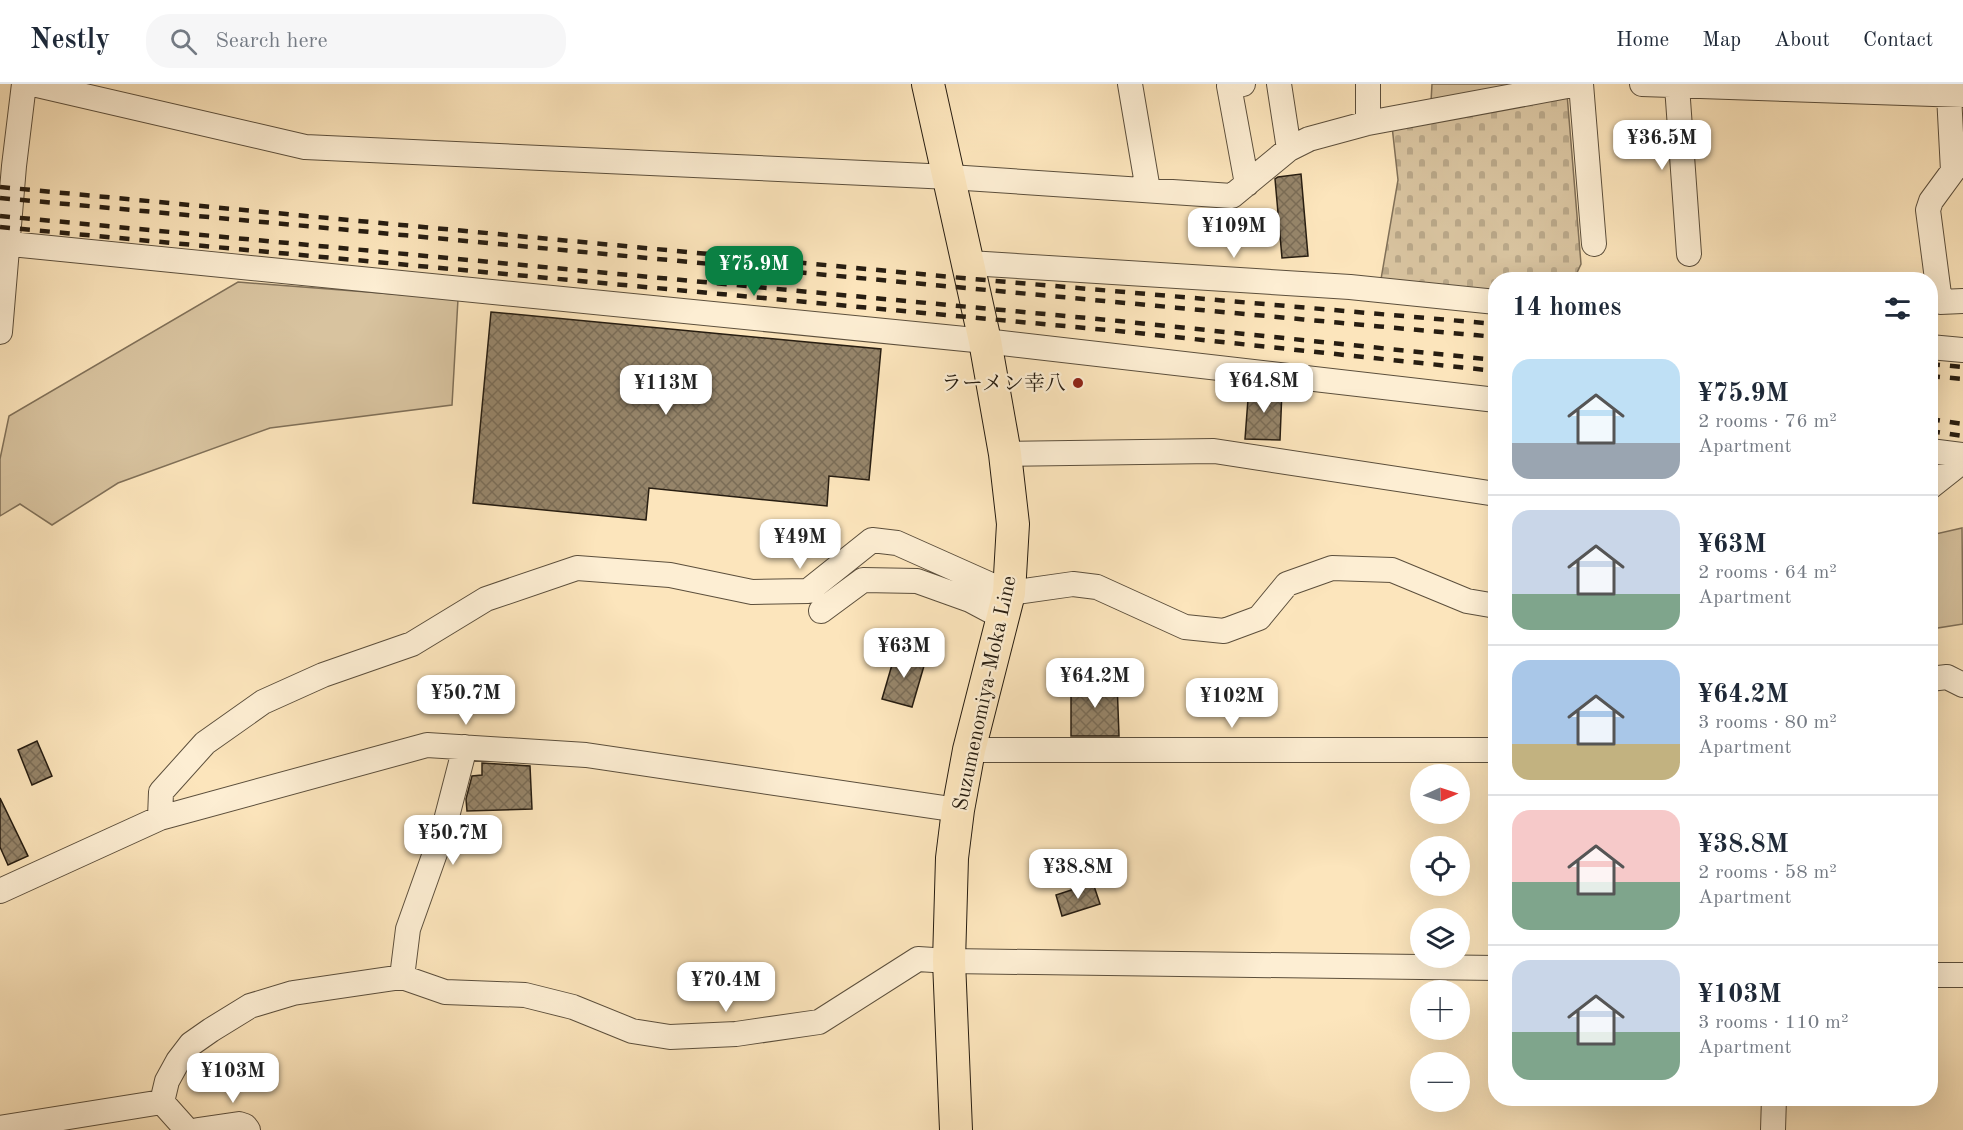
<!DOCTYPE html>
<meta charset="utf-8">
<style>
body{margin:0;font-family:"Old Standard TT","Noto Serif JP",serif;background:#f6f6f7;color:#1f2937;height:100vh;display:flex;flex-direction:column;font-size:22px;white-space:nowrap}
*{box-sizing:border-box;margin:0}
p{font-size:20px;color:#747a83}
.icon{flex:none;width:33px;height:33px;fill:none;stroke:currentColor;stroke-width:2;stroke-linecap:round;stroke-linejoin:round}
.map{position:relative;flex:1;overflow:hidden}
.drawer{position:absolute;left:1488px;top:188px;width:450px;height:834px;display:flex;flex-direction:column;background:#fff;border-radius:24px;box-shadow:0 6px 24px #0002}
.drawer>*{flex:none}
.needle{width:39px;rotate:87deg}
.tools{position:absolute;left:1410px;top:680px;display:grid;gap:12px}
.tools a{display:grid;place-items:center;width:60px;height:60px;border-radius:50%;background:#fff;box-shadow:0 6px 24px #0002;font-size:30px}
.price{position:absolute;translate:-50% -51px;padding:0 14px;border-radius:12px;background:#fff;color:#222;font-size:20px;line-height:39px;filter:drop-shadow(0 2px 3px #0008)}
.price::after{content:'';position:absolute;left:50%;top:36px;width:18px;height:14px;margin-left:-9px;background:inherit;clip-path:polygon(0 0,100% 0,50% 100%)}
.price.selected{background:#0b8043;color:#fff}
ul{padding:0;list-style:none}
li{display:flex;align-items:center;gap:18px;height:150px;padding:0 24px}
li+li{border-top:2px solid #e0e1e3}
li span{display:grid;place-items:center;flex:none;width:168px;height:120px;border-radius:18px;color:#555}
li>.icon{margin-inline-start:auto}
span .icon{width:72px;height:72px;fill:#fffc;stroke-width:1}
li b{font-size:26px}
h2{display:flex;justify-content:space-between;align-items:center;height:72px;padding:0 24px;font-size:26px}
header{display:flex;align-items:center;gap:36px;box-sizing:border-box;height:84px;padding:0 30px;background:#fff;border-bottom:2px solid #e0e1e3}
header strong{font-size:28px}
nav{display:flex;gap:33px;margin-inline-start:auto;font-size:21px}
.search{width:420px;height:54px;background:#f6f6f7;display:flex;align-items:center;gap:15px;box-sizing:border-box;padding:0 21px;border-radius:24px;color:#747a83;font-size:22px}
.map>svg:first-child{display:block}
</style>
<header>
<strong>Nestly</strong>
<div class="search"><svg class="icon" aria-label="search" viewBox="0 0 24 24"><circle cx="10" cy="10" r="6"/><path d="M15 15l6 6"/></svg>Search here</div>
<nav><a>Home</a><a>Map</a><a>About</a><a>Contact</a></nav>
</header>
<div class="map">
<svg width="1963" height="1046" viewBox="0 0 1963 1046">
<defs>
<pattern id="cemetery-stones" width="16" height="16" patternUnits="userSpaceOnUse" patternTransform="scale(1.5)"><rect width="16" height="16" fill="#d8c39f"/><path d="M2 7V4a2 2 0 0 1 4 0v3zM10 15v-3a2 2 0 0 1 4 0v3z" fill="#b9a788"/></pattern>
<pattern id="building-cross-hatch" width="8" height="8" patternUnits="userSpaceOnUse" patternTransform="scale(1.5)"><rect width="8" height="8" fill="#96856a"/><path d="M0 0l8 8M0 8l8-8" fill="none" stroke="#7a6c56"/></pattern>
</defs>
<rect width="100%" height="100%" fill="#fce5bc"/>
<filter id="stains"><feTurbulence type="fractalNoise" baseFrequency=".00333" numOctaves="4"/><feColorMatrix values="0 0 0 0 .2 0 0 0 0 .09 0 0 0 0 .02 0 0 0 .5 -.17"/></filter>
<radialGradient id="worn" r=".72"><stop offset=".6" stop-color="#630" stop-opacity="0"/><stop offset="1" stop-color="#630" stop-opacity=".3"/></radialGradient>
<path fill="#d8c39f" stroke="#807058" stroke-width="1.5" d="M1432 0H1528L1431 18Z
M238 198 458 215 452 321 270 344 118 399 52 441 20 420 0 432V375L9 332Z
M1962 444 1963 540 1931 545V451Z"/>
<path fill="url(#cemetery-stones)" stroke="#807058" stroke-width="1.5" d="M1567 10 1581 180 1574 195H1496L1495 209 1380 201 1398 96 1392 42Z"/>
<path fill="url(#building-cross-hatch)" stroke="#271d11" stroke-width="1.5" d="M1301 90 1308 172 1282 174 1275 95 1278 93Z
M491 228 881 265 869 396 829 392 827 422 649 404 646 436 473 419Z
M1249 302 1282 306 1280 356 1245 355Z
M896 567 926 575 912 623 882 615Z
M1117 597 1119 652H1071V598Z
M37 657 52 692 32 701 18 666Z
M482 679 530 682 532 725 467 727 466 715 472 692 482 691Z
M0 714 28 772 8 781 0 763Z
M1093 799 1100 820 1062 832 1056 811Z"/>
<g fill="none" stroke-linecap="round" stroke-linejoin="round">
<defs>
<path id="minor" d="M33 0 305 63 950 93 1232 112 1289 65 1309 55 1368 39 1578 0
M1130 0 1148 106
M1243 0 1229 2 1247 100
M1279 0 1289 65
M1368 0V39
M1581 0 1594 160
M1642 0 1963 11
M1677 2 1689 170
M1949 11 1953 87 1931 117 1928 126 1940 218 1963 217
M0 159 985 257 1496 316
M969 179 1350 203 1496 218
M0 248 14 82 24 0
M1930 263 1963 266
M1930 367 1963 371
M1005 370 1214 367 1496 410
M1930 403 1963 377
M821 527 863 496 917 497 970 516 1002 533
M1930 595 1947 593 1963 601
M969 666H1496
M160 734 161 708 205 659 263 618 323 591 412 560 486 515 577 484 670 491 752 508 808 507 872 456 897 459 1009 509 1073 500 1097 503 1185 543 1224 547 1259 534 1287 500 1332 484 1392 486 1467 517 1496 522
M0 807 160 734 427 661 586 671 958 726
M1930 891H1963
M402 893 408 845 444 744 465 663
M162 1018 187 1046
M0 1044 162 1018 167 997 178 977 191 960 211 946 250 922 293 909 402 893 445 908 525 911 573 923 632 947 670 953 736 950 819 938 918 875 949 877 1496 884
M198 1046 239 1040 245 1042 248 1046
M1773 1046 1774 1014"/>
<path id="major" d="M928 0 985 257 1005 370 1013 440 1009 509 969 666 958 726 952 774 949 877 956 1046"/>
</defs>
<use href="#minor" stroke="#5c4f3c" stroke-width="26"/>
<use href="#major" stroke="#271d11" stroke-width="34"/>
<use href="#minor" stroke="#fdeed3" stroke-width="24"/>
<use href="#major" stroke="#fce5bc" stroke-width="32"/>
<path stroke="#271d11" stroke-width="4.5" stroke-dasharray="10 10" stroke-linecap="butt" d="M0 103 973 195 1496 240
M0 114C499 159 997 208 1496 253
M0 132 1119 237 1496 276
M0 143 1118 247 1496 287
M1930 280 1963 283
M1930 292 1963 295
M1930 335 1963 340
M1930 347 1963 352"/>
</g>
<circle fill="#8f2418" stroke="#fdeed3" stroke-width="2" cx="1078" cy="299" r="6"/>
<g text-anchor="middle" stroke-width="4.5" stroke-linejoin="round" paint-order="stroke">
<g font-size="21" fill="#271d11" stroke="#fdeed3" text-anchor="end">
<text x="1066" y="306">ラーメン幸八</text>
</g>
<g font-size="21" fill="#271d11" stroke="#fdeed3">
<text transform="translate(984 609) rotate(-78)" y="7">Suzumenomiya-Moka Line</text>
</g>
</g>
<rect width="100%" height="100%" filter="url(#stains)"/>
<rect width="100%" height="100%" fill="url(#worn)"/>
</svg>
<div class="tools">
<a><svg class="needle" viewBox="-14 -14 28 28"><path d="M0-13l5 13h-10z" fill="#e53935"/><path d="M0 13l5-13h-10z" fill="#747a83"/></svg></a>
<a><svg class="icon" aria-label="locate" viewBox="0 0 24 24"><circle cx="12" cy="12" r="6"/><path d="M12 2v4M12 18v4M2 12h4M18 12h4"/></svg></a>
<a><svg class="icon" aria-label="layers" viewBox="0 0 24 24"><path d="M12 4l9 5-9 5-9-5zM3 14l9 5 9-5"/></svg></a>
<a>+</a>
<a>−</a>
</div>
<b class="price" style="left:1662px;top:87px">¥36.5M</b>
<b class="price" style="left:1234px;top:175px">¥109M</b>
<b class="price selected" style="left:754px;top:213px">¥75.9M</b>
<b class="price" style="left:1264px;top:330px">¥64.8M</b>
<b class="price" style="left:666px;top:332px">¥113M</b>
<b class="price" style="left:800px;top:486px">¥49M</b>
<b class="price" style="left:904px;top:595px">¥63M</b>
<b class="price" style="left:1095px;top:625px">¥64.2M</b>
<b class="price" style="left:466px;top:642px">¥50.7M</b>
<b class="price" style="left:1232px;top:645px">¥102M</b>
<b class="price" style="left:453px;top:782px">¥50.7M</b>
<b class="price" style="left:1078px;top:816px">¥38.8M</b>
<b class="price" style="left:726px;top:929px">¥70.4M</b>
<b class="price" style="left:233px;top:1020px">¥103M</b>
<section class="drawer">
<h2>14 homes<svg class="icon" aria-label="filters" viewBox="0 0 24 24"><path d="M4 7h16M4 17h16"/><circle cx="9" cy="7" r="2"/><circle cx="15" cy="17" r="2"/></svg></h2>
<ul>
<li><span style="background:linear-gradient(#bfe0f5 70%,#9aa5b1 0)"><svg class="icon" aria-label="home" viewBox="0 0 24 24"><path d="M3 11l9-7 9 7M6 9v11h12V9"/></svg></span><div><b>¥75.9M</b><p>2 rooms · 76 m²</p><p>Apartment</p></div></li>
<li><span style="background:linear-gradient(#c9d6e8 70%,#7fa58c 0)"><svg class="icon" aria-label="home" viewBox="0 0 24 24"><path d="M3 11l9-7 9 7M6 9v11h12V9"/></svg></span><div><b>¥63M</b><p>2 rooms · 64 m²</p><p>Apartment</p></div></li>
<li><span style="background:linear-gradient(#a9c7e8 70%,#c2b280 0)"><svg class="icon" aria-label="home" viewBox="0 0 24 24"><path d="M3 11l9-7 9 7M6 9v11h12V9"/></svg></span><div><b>¥64.2M</b><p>3 rooms · 80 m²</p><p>Apartment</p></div></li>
<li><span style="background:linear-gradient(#f6c9c9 60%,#7fa58c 0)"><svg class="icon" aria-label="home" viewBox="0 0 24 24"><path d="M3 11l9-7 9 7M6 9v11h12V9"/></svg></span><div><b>¥38.8M</b><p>2 rooms · 58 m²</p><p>Apartment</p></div></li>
<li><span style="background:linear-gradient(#c9d6e8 60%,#7fa58c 0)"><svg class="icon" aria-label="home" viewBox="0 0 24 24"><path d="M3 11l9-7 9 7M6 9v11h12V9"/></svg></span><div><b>¥103M</b><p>3 rooms · 110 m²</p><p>Apartment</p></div></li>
</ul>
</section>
</div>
